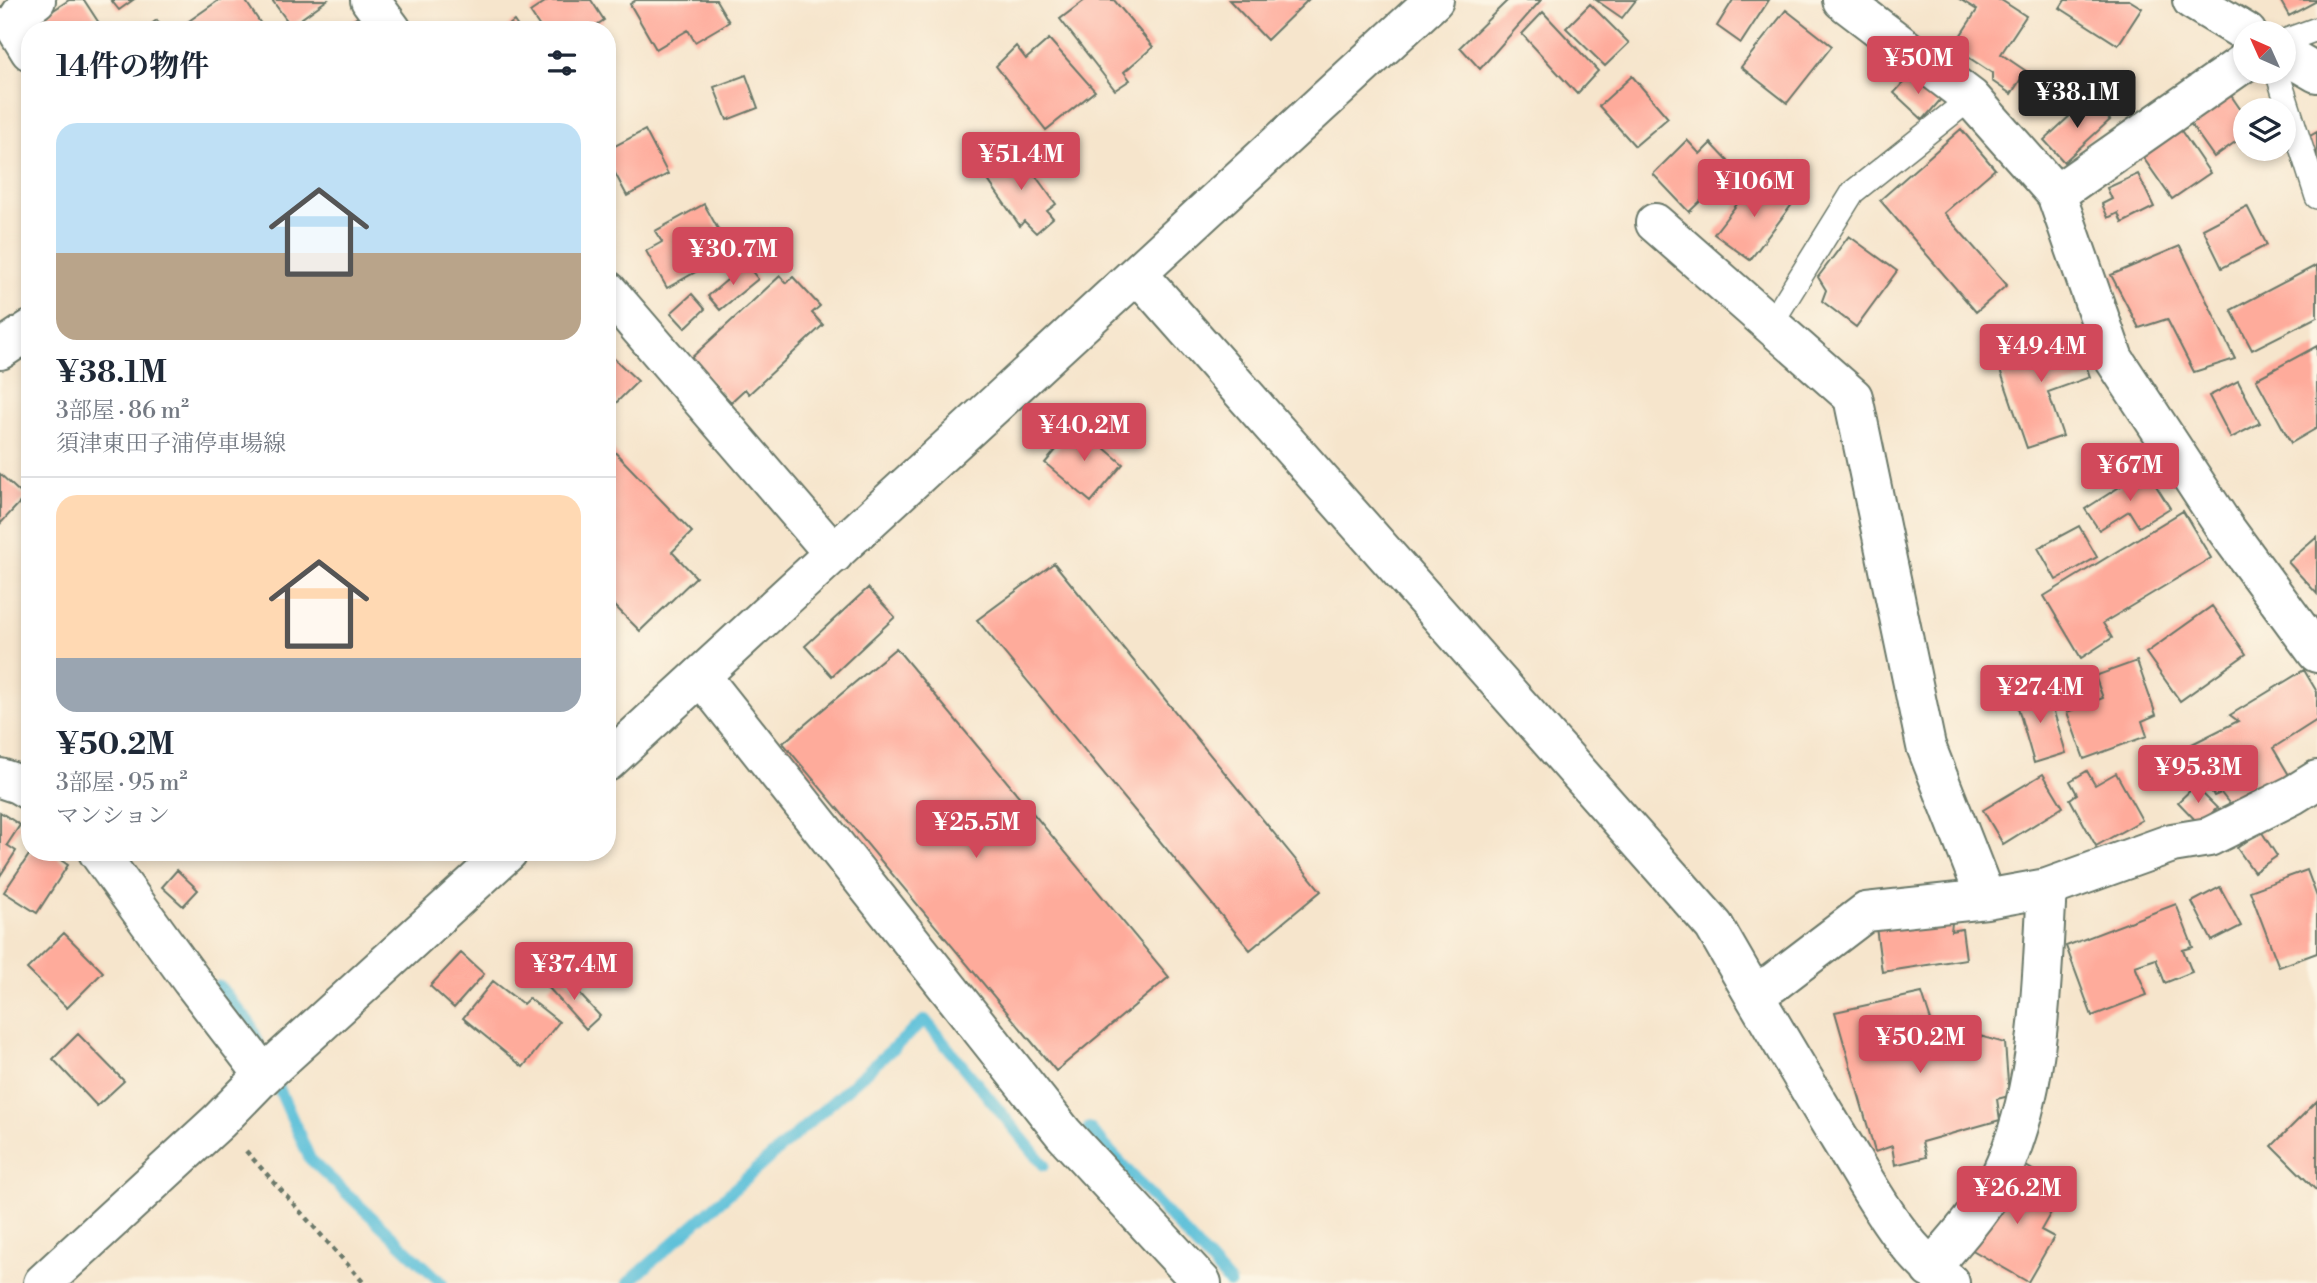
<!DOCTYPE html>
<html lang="ja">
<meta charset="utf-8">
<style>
body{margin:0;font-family:"Libre Bodoni","Noto Serif JP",serif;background:#f6f6f7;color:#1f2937;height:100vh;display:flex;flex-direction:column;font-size:26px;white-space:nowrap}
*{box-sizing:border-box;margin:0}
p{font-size:23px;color:#747a83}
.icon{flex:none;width:38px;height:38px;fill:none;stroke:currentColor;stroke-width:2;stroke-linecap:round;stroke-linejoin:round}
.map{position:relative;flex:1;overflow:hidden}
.details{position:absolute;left:21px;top:21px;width:595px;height:840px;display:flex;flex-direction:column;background:#fff;border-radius:28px;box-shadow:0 4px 10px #0003}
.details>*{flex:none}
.needle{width:46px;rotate:315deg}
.controls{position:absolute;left:2233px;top:21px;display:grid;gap:14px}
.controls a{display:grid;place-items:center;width:63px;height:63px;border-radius:50%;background:#fff;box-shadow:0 4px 10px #0003;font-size:35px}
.price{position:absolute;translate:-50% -60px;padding:0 16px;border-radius:7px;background:#d1495b;color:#fff;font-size:23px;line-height:46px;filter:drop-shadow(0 2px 4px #0008)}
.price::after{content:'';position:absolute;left:50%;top:42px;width:21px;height:16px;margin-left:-10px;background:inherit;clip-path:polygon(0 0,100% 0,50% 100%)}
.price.active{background:#222;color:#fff}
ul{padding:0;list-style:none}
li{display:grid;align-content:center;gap:14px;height:371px;padding:0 35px}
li+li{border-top:2px solid #e0e1e3}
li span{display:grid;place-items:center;height:217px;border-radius:21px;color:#555}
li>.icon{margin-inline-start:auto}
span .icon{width:126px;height:126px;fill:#fffc;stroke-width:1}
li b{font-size:30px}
h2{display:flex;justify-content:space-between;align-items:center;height:84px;padding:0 35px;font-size:30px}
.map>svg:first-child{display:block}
</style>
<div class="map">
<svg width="2317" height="1283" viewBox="0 0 2317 1283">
<rect width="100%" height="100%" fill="#fcf5e5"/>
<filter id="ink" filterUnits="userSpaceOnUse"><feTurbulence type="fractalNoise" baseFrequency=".0143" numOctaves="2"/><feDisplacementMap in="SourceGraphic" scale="14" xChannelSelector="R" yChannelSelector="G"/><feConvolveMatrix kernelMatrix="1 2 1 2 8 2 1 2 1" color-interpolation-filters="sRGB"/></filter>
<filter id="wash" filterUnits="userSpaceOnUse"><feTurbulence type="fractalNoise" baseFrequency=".00686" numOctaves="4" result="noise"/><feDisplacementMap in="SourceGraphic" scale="28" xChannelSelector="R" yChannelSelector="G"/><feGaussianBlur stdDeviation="1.57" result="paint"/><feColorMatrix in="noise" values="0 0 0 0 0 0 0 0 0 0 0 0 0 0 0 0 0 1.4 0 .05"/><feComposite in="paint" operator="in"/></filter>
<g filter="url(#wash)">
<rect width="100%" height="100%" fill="#f6e5cc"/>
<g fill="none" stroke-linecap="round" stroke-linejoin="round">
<path stroke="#5bc0d9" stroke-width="12" d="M219 986 250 1023 258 1042
M273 1075 310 1159 442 1283
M1089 1128 1230 1283
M628 1283 925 1020 1044 1165"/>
</g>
<g id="blocks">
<path fill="#feab9b" d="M69 0H84L99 23 90 30H43L37 21Z
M111 0H133L119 10Z
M219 0H245L265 30H176Z
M272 0H327L291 26Z
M548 0H591L604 20 589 30H542L530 12Z
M636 0H716L729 22 695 42 688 30 656 49 630 4Z
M1085 0H1114L1153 47 1124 72 1130 80 1115 90 1060 19Z
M1229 0H1308L1267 40Z
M1508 0H1541L1480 69 1460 47Z
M1596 0H1636L1622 18Z
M1733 0H1769L1741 43 1717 26Z
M1961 0H2001L2026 16 2001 54 2026 71 2011 94 1992 81V73L1953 47 1977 10Z
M2065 0H2129L2142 8 2118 45 2060 8Z
M2280 0H2317V1L2289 16Z
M1590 4 1629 43 1605 66 1566 28Z
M1786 10 1832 46 1787 103 1741 67Z
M1543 12 1598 71 1577 94 1522 34Z
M361 15 370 30H338Z
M157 20 164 30H143Z
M514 21 520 30H503Z
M1049 39 1095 91 1046 130 996 66 1016 46 1026 59Z
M1913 72 1942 98 1923 120 1894 93Z
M746 75 758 108 727 120 714 87Z
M1632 76 1668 118 1635 146 1599 106Z
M2230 94 2245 116V135L2214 157 2190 123Z
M2089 98 2110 120 2064 162 2044 140Z
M1961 129 1995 169 1944 213 2007 285 1976 312 1880 200Z
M2180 129 2210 173 2172 199 2142 156Z
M645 130 668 174 627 196 607 158V150Z
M2317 132V162L2305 139Z
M1687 140 1700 154 1711 143 1729 162 1707 183 1713 189 1689 212 1653 174Z
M1018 152 1056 204 1047 211 1053 218 1036 233 1024 221 1020 226 983 173Z
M2138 174 2154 207 2122 223 2118 213 2108 218 2102 204 2112 199 2107 188Z
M1758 177 1793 203 1750 260 1714 234Z
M704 204 731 252 667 288 646 251 662 242 655 231Z
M2247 206 2267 245 2222 268 2203 229Z
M1849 236 1897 271 1856 327 1822 301 1826 290 1818 277Z
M2180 246 2235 359 2194 372 2167 319 2139 328 2111 275Z
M746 264 758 279 720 310 708 296Z
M2317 265V317L2252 350 2231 310Z
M780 276 786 283 793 277 820 306 812 313 823 325 749 394 745 389 731 402 690 359Z
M692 294 705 309 685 328 671 313Z
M2074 331 2090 377 2048 392 2063 436 2027 448 1996 358Z
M2317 346V428L2291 443 2256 379Z
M607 352 638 381 614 405 607 399Z
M2238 381 2260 423 2231 438 2209 396Z
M1077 425 1123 464 1091 502 1045 463Z
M607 444 692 532 672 552 696 577 640 631 607 598Z
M2146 470 2170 508 2139 527 2129 511 2099 530 2085 509Z
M0 474 25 497 0 524Z
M2183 511 2211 558 2103 623 2112 638 2081 658 2044 596Z
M2079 526 2097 557 2056 580 2038 548Z
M2317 537V594L2288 562Z
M1054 563 1321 891 1250 950 977 620Z
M868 588 895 617 832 676 805 646Z
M2212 606 2246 654 2180 701 2146 653Z
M896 648 1169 977 1056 1071 783 743Z
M2137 661 2156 715 2142 721 2147 736 2084 759 2067 712 2103 698 2095 676Z
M2304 670 2317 692V720L2273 748 2289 775 2236 812 2221 793 2214 796 2186 747 2238 721 2230 715Z
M2047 688 2066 753 2034 763 2015 697Z
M2087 771 2095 785 2116 773 2142 820 2096 846 2070 799 2077 794 2070 781Z
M2043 774 2063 807 2003 844 1983 810Z
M2195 786 2217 808 2200 825 2178 802Z
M0 812 20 825 7 845 16 851 0 876Z
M2261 831 2277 856 2254 872 2237 848Z
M31 852H49L68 865 37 913 4 892Z
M177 870 198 890 183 906 162 887Z
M2307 870 2317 897V953L2279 967 2250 891Z
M2220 887 2241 926 2212 941 2192 902Z
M2176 904 2193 947 2183 950 2192 972 2165 983 2156 959 2135 966 2147 995 2092 1016 2066 946Z
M1953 915 1951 931 1962 929 1966 959 1882 972 1876 927Z
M64 933 103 972 67 1008 27 969Z
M461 953 484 974 454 1008 430 986Z
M562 975 600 1016 586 1029 548 987Z
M493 981 523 1004 529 998 559 1022 523 1067 463 1018Z
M1922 993 1935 1033 1951 1028 2005 1043 2009 1096 1997 1099 2000 1120 1922 1142 1926 1157 1895 1165 1892 1146 1875 1152 1835 1012Z
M78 1034 124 1081 97 1106 53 1059Z
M2317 1101V1191L2272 1146Z
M2019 1162 2043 1176 2035 1190 2057 1202 2041 1230 2054 1237 2028 1282 1969 1248Z"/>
</g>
</g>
<g filter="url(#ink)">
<use href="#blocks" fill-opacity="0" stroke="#6a7869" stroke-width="2"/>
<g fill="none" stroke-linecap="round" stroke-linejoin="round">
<defs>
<path id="lane" d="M2284 41 2317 29
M2277 72 2317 197
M1771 324 1853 192 1971 98"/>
<path id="street" d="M370 0 392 30
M1842 0 1971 98 2056 194 2114 359 2225 528 2317 653
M30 51 14 25 25 8 36 0
M2056 194 2245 62
M1655 223 1853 397 1926 746 1986 899
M1138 274 1714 926C1755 998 1798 1070 1841 1141 1872 1191 1901 1250 1950 1283
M607 290 834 554
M0 350 30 330
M701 676 1064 1134 1202 1283
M0 778 18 784 30 791
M98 852 191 980 264 1075
M1752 992 1773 983 1866 912 1986 899 2047 888 2172 843 2209 837 2293 795 2317 780
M1930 1269C1952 1244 1986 1206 2000 1176 2042 1088 2041 983 2047 888"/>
<path id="secondary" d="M2192 0 2247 33
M2284 54 2317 73
M607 762 1434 0
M43 1283 219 1121 264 1075 508 852"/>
</defs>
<use href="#lane" stroke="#6a7869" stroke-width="26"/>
<use href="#street" stroke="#6a7869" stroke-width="42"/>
<use href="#secondary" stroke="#6a7869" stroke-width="42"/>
<path stroke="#6a7869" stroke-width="4.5" stroke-dasharray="5 5" stroke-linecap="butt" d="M246 1151 364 1283"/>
<use href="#lane" stroke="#fff" stroke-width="23"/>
<use href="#street" stroke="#fff" stroke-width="38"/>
<use href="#secondary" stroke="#fff" stroke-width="38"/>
</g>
</g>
</svg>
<div class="controls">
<a><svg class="needle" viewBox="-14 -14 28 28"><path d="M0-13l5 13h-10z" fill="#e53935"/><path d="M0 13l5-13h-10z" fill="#747a83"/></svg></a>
<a><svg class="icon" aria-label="layers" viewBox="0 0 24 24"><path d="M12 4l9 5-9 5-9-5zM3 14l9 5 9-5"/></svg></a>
</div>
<b class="price" style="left:1918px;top:96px">¥50M</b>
<b class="price active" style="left:2077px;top:130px">¥38.1M</b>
<b class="price" style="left:1021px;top:192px">¥51.4M</b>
<b class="price" style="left:1754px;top:219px">¥106M</b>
<b class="price" style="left:733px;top:287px">¥30.7M</b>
<b class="price" style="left:2041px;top:384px">¥49.4M</b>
<b class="price" style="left:1084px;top:463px">¥40.2M</b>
<b class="price" style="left:2130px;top:503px">¥67M</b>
<b class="price" style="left:2040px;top:725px">¥27.4M</b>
<b class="price" style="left:2198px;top:805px">¥95.3M</b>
<b class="price" style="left:976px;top:860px">¥25.5M</b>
<b class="price" style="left:574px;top:1002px">¥37.4M</b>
<b class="price" style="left:1920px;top:1075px">¥50.2M</b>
<b class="price" style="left:2017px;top:1226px">¥26.2M</b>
<section class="details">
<h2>14件の物件<svg class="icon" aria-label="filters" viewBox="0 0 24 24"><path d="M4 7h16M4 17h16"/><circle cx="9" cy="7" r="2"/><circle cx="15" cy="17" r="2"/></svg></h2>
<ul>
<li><span style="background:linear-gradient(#bfe0f5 60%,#b9a48a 0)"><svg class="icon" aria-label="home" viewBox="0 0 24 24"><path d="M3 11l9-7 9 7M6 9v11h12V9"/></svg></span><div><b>¥38.1M</b><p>3部屋 · 86 m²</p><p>須津東田子浦停車場線</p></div></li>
<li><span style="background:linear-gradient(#ffd9b3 75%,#9aa5b1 0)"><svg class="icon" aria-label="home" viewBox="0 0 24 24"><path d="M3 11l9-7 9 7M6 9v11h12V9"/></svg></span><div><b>¥50.2M</b><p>3部屋 · 95 m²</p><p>マンション</p></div></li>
</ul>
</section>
</div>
